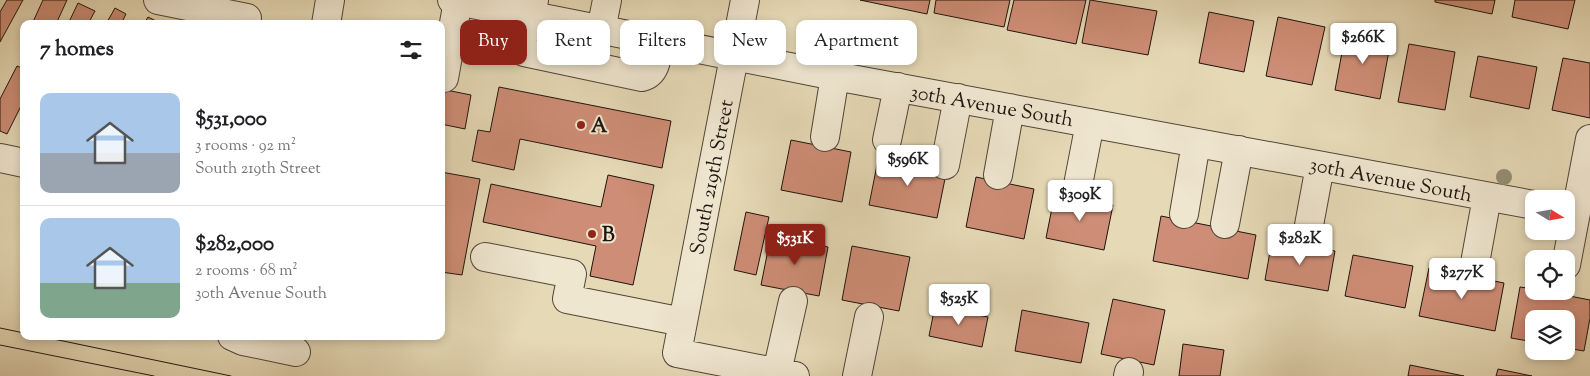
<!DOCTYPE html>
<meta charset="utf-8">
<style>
body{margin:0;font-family:"Sorts Mill Goudy",serif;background:#f6f6f6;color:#202124;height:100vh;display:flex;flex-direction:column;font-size:19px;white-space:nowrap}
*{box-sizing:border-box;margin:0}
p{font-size:16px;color:#757577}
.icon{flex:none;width:28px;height:28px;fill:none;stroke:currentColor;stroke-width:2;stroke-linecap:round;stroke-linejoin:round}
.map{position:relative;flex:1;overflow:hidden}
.sheet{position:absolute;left:20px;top:20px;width:425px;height:320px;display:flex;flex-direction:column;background:#fff;border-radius:10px;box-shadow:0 2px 8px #0003}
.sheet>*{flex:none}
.guide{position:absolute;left:460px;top:20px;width:475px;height:45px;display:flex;gap:10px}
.needle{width:32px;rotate:101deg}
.controls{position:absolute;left:1525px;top:190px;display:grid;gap:10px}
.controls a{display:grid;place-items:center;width:50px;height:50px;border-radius:10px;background:#fff;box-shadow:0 2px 8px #0003;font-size:25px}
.price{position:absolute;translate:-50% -42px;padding:0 11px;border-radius:5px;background:#fff;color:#222;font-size:16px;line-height:32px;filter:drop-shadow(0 1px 2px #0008)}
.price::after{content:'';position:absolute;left:50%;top:30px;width:15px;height:11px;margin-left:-8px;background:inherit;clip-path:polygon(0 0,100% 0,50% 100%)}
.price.on{background:#8f2418;color:#fff}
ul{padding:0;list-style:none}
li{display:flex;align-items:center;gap:15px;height:125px;padding:0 20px}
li+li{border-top:1px solid #e0e0e0}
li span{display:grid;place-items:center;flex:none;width:140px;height:100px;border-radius:10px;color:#555}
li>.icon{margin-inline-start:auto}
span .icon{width:60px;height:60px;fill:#fffc;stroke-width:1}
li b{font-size:21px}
h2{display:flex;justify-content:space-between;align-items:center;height:60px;padding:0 20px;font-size:21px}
.tag{padding:0 18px;border-radius:10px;background:#fff;box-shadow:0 2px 8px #0003;font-size:18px;line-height:45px}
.tag.on{background:#8f2418;color:#fff}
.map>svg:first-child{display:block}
</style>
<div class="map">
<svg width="1590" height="376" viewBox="0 0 1590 376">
<rect width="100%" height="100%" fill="#e6d9b6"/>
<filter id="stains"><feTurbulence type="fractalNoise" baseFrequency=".004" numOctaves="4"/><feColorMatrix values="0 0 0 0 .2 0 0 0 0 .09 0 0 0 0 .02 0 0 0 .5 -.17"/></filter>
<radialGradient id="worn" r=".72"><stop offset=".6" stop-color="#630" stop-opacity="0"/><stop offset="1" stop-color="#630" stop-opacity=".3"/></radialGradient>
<path fill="#ce8d76" stroke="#1e140d" d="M7 0H23L0 42V12Z
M43 0H67L56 24H32Z
M860 0H930L927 14Z
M936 0H1010L1004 27 934 13Z
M1014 0H1086L1076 44 1007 30Z
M1090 0 1157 11 1148 55 1082 43Z
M1435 0H1495L1492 14 1435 2Z
M1515 0H1575L1568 29 1512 17Z
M78 3 95 11 88 24H68Z
M115 8 126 14 121 24H106Z
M1209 12 1254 21 1244 72 1199 63Z
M148 17 162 24H144Z
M1278 17 1325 27 1312 85 1266 76Z
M1346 31 1391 40 1380 99 1335 90Z
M1409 44 1455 52 1445 110 1398 102Z
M1478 56 1537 67 1529 109 1470 97Z
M1563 58 1590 63V118L1552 110Z
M17 66 24 69V100L7 134 0 131V99Z
M499 87 671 121 662 168 520 139 514 170 472 161 478 130 490 132Z
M441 89 471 95 465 129 441 124Z
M791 140 851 152 842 202 781 190Z
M879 155 947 169 937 218 869 205Z
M441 172 480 179 462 275 441 272Z
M608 175 654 185 633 285 590 276 596 246 483 222 491 184 601 207Z
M976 177 1034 189 1024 239 966 227Z
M1055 193 1113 205 1104 250 1046 238Z
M746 212 769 217 756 275 734 270Z
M1161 216 1256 235 1248 279 1153 261Z
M771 235 828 247 819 296 761 285Z
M1272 240 1335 251 1328 291 1265 280Z
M852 246 910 257 899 311 842 300Z
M1353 255 1413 266 1405 308 1345 296Z
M1429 268 1504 283 1495 331 1419 316Z
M1520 287 1534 289V291H1544L1590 300V318L1584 351 1566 348V319H1534V342L1511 338Z
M1113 299 1165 310 1154 365 1101 354Z
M935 306 988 317 982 347 929 336Z
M1022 310 1089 323 1081 363 1015 351Z
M1183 344 1224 350 1220 376H1179Z
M1410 365 1464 376H1408Z
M1498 369 1532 376H1496Z"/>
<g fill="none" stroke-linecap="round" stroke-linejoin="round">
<defs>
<path id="minor" d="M158 0 247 18
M452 0 835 76 1534 205
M534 0 531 16 521 42V47L524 52 642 77C657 73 657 56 659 42
M745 0 677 353 795 376
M326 24 330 0
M601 30 607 0
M444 78 458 1
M825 137 835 76
M887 140 898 87
M0 158 24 163
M945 165 958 98
M998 175 1010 108
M1077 190 1090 123
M1184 214 1196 143
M1225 224 1239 150
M1307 236 1320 166
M485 257 572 274 567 299 683 322
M1475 263 1487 197
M1566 265 1590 139
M232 336 243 341 296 352
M777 372 793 301
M857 376 869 317
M1128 376 1129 372"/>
</defs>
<use href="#minor" stroke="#504537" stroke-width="30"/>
<use href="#minor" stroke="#efe6d0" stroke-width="28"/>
<path stroke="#1e140d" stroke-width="1" d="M0 328 24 333
M39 336 231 376
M0 345 154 376"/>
</g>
<circle fill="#948e72" cx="1504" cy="177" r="8"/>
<g fill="#8f2418" stroke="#efe6d0" stroke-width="2">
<circle cx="581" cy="125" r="5"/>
<circle cx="592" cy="234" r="5"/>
</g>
<g text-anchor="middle" stroke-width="4" stroke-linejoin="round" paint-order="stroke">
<g font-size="20" fill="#1e140d" stroke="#efe6d0">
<text transform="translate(992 105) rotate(10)" y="7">30th Avenue South</text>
<text transform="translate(711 177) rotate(-79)" y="7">South 219th Street</text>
<text transform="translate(1391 179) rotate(11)" y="7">30th Avenue South</text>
</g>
<g font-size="20" font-weight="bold" fill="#1e140d" stroke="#efe6d0" text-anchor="start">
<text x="591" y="132">A</text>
<text x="602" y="241">B</text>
</g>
</g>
<rect width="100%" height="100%" filter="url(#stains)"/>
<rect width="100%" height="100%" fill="url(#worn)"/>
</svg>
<div class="controls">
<a><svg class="needle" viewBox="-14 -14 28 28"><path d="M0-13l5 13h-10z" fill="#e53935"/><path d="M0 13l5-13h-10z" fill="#757577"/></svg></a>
<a><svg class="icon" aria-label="locate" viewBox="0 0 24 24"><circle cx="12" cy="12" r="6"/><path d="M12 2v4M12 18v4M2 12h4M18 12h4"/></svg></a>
<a><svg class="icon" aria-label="layers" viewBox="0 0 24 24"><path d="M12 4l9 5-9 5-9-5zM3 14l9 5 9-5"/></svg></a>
</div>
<b class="price" style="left:1363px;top:65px">$266K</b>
<b class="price" style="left:908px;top:187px">$596K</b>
<b class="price" style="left:1080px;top:222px">$309K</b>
<b class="price on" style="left:795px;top:266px">$531K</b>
<b class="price" style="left:1300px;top:266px">$282K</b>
<b class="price" style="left:1462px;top:300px">$277K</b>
<b class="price" style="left:959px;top:326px">$525K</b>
<div class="guide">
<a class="tag on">Buy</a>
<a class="tag">Rent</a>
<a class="tag">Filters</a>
<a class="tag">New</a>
<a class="tag">Apartment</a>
</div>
<section class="sheet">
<h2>7 homes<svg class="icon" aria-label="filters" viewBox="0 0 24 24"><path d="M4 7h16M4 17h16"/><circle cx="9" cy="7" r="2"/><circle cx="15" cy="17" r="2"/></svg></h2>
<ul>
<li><span style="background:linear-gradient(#a9c7e8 60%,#9aa5b1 0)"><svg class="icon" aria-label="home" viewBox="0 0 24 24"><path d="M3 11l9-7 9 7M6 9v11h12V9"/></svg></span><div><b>$531,000</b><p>3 rooms · 92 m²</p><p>South 219th Street</p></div></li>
<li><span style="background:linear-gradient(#a9c7e8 65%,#7fa58c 0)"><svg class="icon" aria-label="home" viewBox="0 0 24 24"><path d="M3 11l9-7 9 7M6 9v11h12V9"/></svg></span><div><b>$282,000</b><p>2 rooms · 68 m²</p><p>30th Avenue South</p></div></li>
</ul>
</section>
</div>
